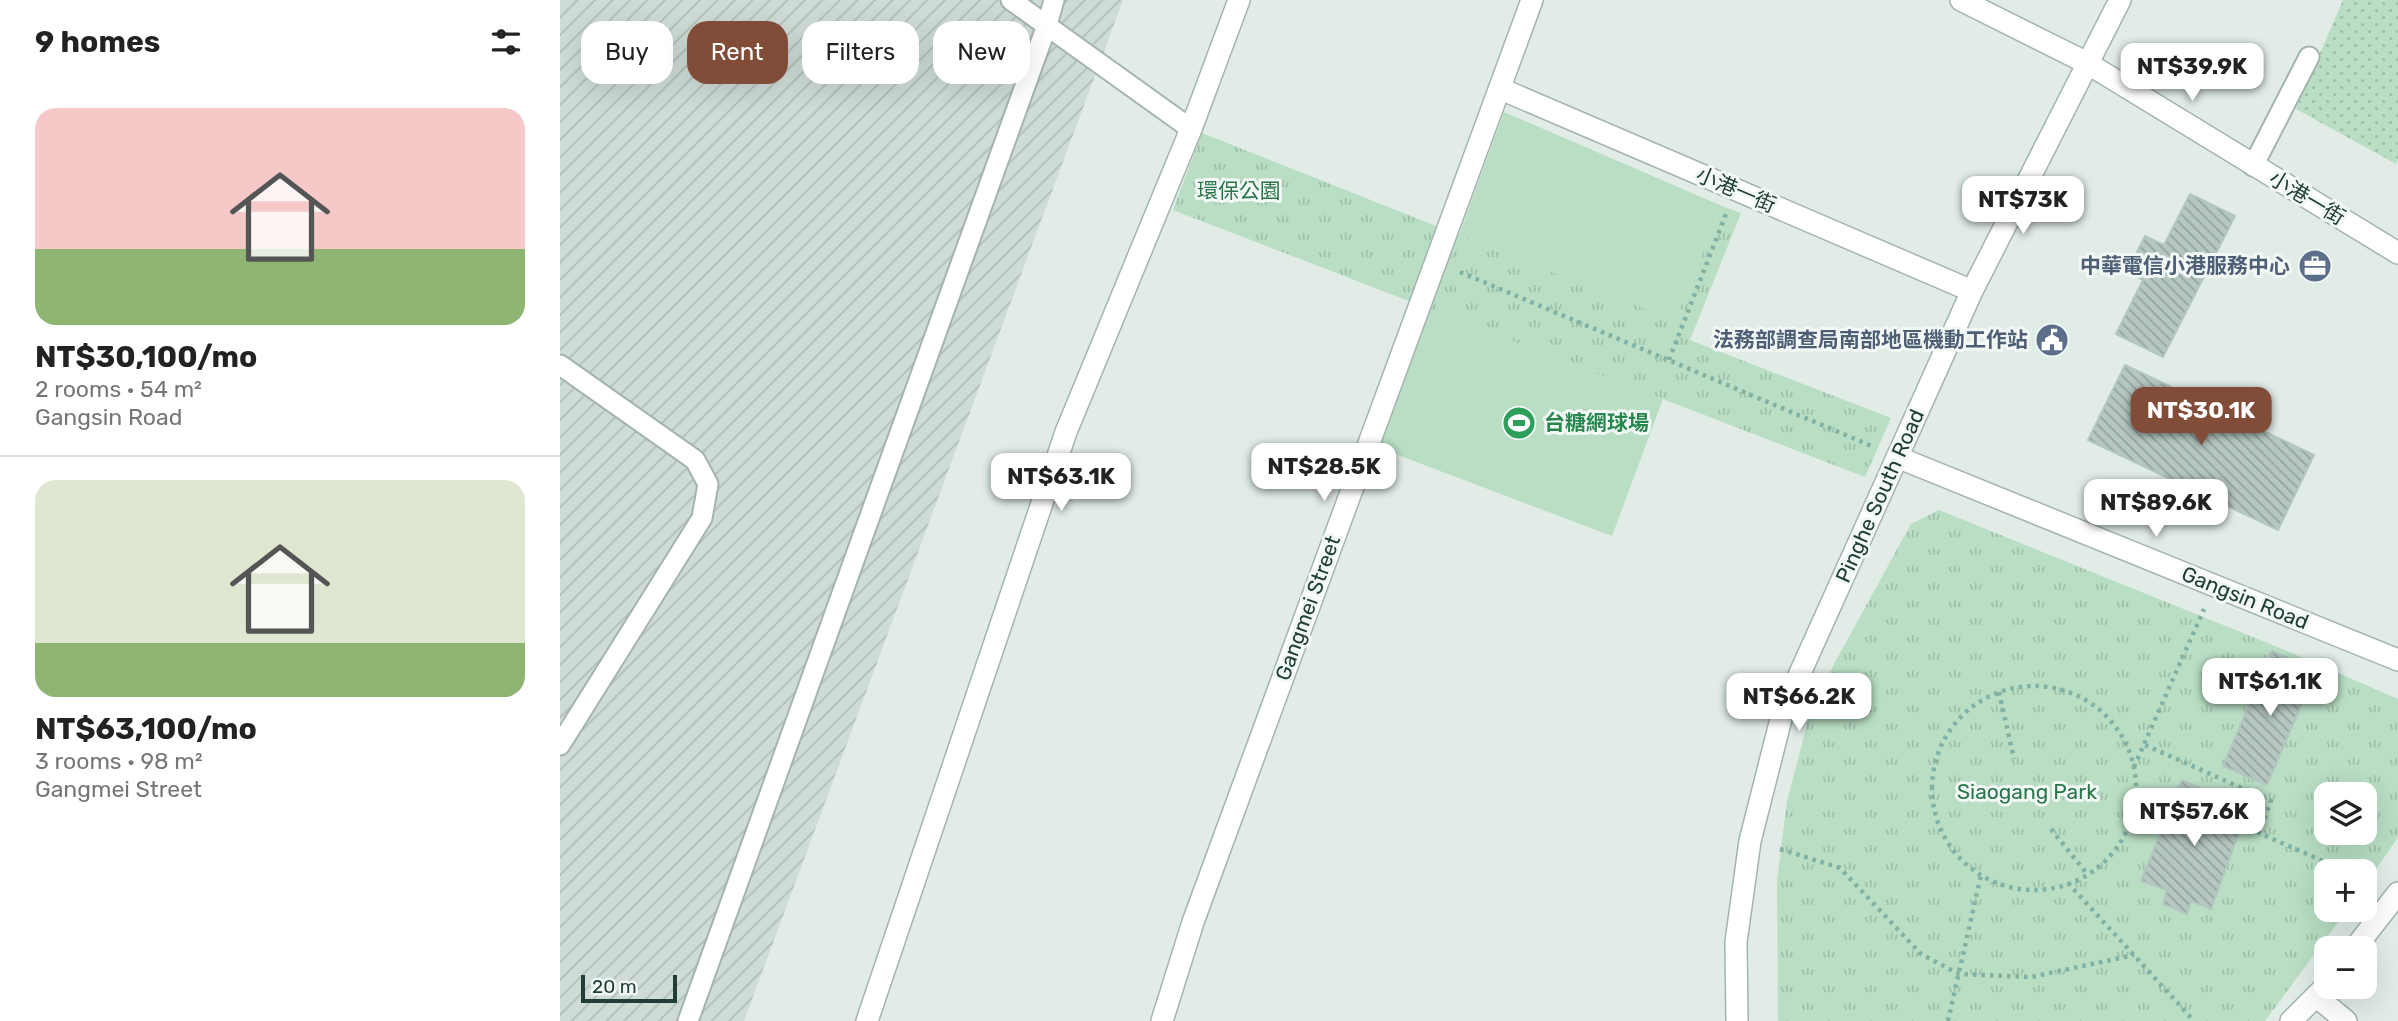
<!DOCTYPE html>
<meta charset="utf-8">
<style>
body{margin:0;font-family:Rubik,"Noto Sans TC",sans-serif;background:#f2f2f2;color:#222;height:100vh;display:flex;flex-direction:column;font-size:26px;white-space:nowrap}
*{box-sizing:border-box;margin:0}
p{font-size:23px;color:#767676}
.icon{flex:none;width:38px;height:38px;fill:none;stroke:currentColor;stroke-width:2;stroke-linecap:round;stroke-linejoin:round}
.map{position:relative;flex:1;overflow:hidden}
.drawer{display:flex;flex-direction:column;background:#fff;width:560px}
.drawer>*{flex:none}
.top-card{position:absolute;left:21px;top:21px;width:665px;height:63px;display:flex;gap:14px}
.controls{position:absolute;left:1754px;top:782px;display:grid;gap:14px}
.controls a{display:grid;place-items:center;width:63px;height:63px;border-radius:14px;background:#fff;box-shadow:0 7px 28px #0002;font-size:35px}
.scale{position:absolute;left:21px;bottom:18px;width:96px;box-sizing:border-box;padding-left:7px;border:4px solid #213d37;border-top:0;font-size:19px;line-height:24px;white-space:nowrap;color:#213d37;-webkit-text-stroke:5px #f2f8f5;paint-order:stroke}
.price{position:absolute;translate:-50% -60px;padding:0 16px;border-radius:14px;background:#fff;color:#222;font-size:23px;line-height:46px;filter:drop-shadow(0 2px 4px #0008)}
.price::after{content:'';position:absolute;left:50%;top:42px;width:21px;height:16px;margin-left:-10px;background:inherit;clip-path:polygon(0 0,100% 0,50% 100%)}
.price.selected{background:#814d39;color:#fff}
ul{padding:0;list-style:none}
li{display:grid;align-content:center;gap:14px;height:371px;padding:0 35px}
li+li{border-top:2px solid #e0e0e0}
li span{display:grid;place-items:center;height:217px;border-radius:21px;color:#555}
li>.icon{margin-inline-start:auto}
span .icon{width:126px;height:126px;fill:#fffc;stroke-width:1}
li b{font-size:30px}
h2{display:flex;justify-content:space-between;align-items:center;height:84px;padding:0 35px;font-size:30px}
.chip{padding:0 24px;border-radius:21px;background:#fff;box-shadow:0 7px 28px #0002;font-size:24px;line-height:63px}
.chip.selected{background:#814d39;color:#fff}
main{display:flex;flex:1;min-height:0}
.map>svg:first-child{display:block}
</style>
<main>
<section class="drawer">
<h2>9 homes<svg class="icon" aria-label="filters" viewBox="0 0 24 24"><path d="M4 7h16M4 17h16"/><circle cx="9" cy="7" r="2"/><circle cx="15" cy="17" r="2"/></svg></h2>
<ul>
<li><span style="background:linear-gradient(#f6c9c9 65%,#8fb573 0)"><svg class="icon" aria-label="home" viewBox="0 0 24 24"><path d="M3 11l9-7 9 7M6 9v11h12V9"/></svg></span><div><b>NT$30,100/mo</b><p>2 rooms · 54 m²</p><p>Gangsin Road</p></div></li>
<li><span style="background:linear-gradient(#dfe7d0 75%,#8fb573 0)"><svg class="icon" aria-label="home" viewBox="0 0 24 24"><path d="M3 11l9-7 9 7M6 9v11h12V9"/></svg></span><div><b>NT$63,100/mo</b><p>3 rooms · 98 m²</p><p>Gangmei Street</p></div></li>
</ul>
</section>
<div class="map">
<svg width="1838" height="1021" viewBox="0 0 1838 1021">
<defs>
<pattern id="industrial-furrows" width="10" height="10" patternUnits="userSpaceOnUse" patternTransform="scale(1.75)"><rect width="10" height="10" fill="#cfdcd6"/><path d="M-1 1l2-2M0 10L10 0M9 11l2-2" fill="none" stroke="#b1beb8"/></pattern>
<pattern id="park-tufts" width="24" height="20" patternUnits="userSpaceOnUse" patternTransform="scale(1.75)"><rect width="24" height="20" fill="#b9dec4"/><path d="M3 7l-1-3M5 7V3M7 7l1-3M15 17l-1-3M17 17v-4M19 17l1-3" fill="none" stroke="#9fbfa9"/></pattern>
<pattern id="garden-dots" width="8" height="8" patternUnits="userSpaceOnUse" patternTransform="scale(1.75)"><rect width="8" height="8" fill="#b9dec4"/><path d="M2 2h.1M6 6h.1" fill="none" stroke="#9fbfa9" stroke-width="1.8" stroke-linecap="round"/></pattern>
<pattern id="building-back-hatch" width="6" height="6" patternUnits="userSpaceOnUse" patternTransform="scale(1.75)"><rect width="6" height="6" fill="#b6c7c1"/><path d="M-1 5l2 2M0 0l6 6M5-1l2 2" fill="none" stroke="#94a39e"/></pattern>
</defs>
<rect width="100%" height="100%" fill="#e1ece7"/>
<path fill="url(#industrial-furrows)" d="M0 0H563L184 1021H0Z"/>
<path fill="#b9dec4" d="M944 112 1162 206 1115 322 899 235Z
M868 308 1103 399 1052 536 814 446Z"/>
<path fill="url(#park-tufts)" fill-rule="evenodd" d="M642 133 1115 321 1162 206 1181 213 1130 340 1331 418 1305 477 613 210Z
M1379 510 1720 648 1838 699V837L1804 887V872H1766V910H1787L1705 1021H1218L1217 880 1227 801 1249 717 1275 662 1351 524ZM1766 794H1804V833H1766Z"/>
<path fill="url(#garden-dots)" d="M1783 0H1838V158L1836 164 1736 109Z"/>
<path fill="url(#building-back-hatch)" stroke="#b3c6bf" stroke-width="2" d="M1630 194 1675 216 1603 357 1556 334 1583 280 1567 272 1585 236 1604 245Z
M1565 365 1754 455 1718 530 1528 440Z
M1712 651 1756 670 1707 785 1663 766Z
M1622 780 1687 810 1651 909 1631 901 1627 914 1603 904 1607 890 1581 881Z"/>
<g fill="none" stroke-linecap="round" stroke-linejoin="round">
<defs>
<path id="service" d="M451 0 631 129
M1693 166 1749 57
M0 365 135 460 148 484 142 518 0 745
M128 1021 487 25 494 0"/>
<path id="minor" d="M1401 0 1527 63 1838 253
M941 89 1412 291
M1337 457 1838 660
M1795 948 1838 893
M1757 997 1786 1021
M307 1021 506 432 631 129 679 0
M602 1021 633 922 972 0
M1177 1021 1176 942 1190 841 1223 711 1412 291 1560 0
M1731 1021 1766 986"/>
</defs>
<use href="#service" stroke="#a4b4af" stroke-width="23"/>
<use href="#minor" stroke="#a4b4af" stroke-width="24"/>
<path stroke="#80b1a3" stroke-width="4.5" stroke-dasharray="3.5 5" stroke-linecap="butt" d="M900 272 1314 447
M1109 360 1166 214
M1372 788a102 102 0 1 1 204 0a102 102 0 1 1-204 0Z
M1439 692 1454 759
M1585 745 1711 801 1699 833 1788 872
M1574 767 1644 609
M1491 829 1528 875
M1220 849 1280 868 1361 954 1399 974 1471 977 1574 955
M1508 883 1634 1021
M1388 1021 1421 875"/>
<use href="#service" stroke="#fff" stroke-width="19"/>
<use href="#minor" stroke="#fff" stroke-width="21"/>
</g>
<defs>
<symbol id="office-disc" viewBox="-11 -11 22 22"><circle r="9.5" fill="#5c6f8a" stroke="#f2f8f5"/><path d="M-6-3h4V-5.5h4V-3h4V5H-6ZM-1-4.5V-3h2v-1.5ZM-6 0V1H6V0Z" fill="#fff"/></symbol>
<symbol id="civic-disc" viewBox="-11 -11 22 22"><circle r="9.5" fill="#5c6f8a" stroke="#f2f8f5"/><path d="M-.6-6.5H3V-4.5H.6V-3L4-1V1h2V6H-6V1h2V-1L-.6-3ZM-1.2 2.5V6h2.4V2.5Z" fill="#fff"/></symbol>
<symbol id="stadium-disc" viewBox="-11 -11 22 22"><circle r="9.5" fill="#2e9e5b" stroke="#f2f8f5"/><path d="M0-5a6.5 5 0 1 0 0 10a6.5 5 0 1 0 0-10ZM-3.5-1.8h7v3.6h-7Z" fill="#fff"/></symbol>
</defs>
<g fill-rule="evenodd">
<use href="#office-disc" x="1736" y="247" width="38" height="38"/>
<use href="#civic-disc" x="1473" y="321" width="38" height="38"/>
<use href="#stadium-disc" x="940" y="404" width="38" height="38"/>
</g>
<g text-anchor="middle" stroke-width="6" stroke-linejoin="round" paint-order="stroke">
<g font-size="21" fill="#213d37" stroke="#f2f8f5">
<text transform="translate(1176 190) rotate(23)" y="7">小港一街</text>
<text transform="translate(1747 198) rotate(31)" y="7">小港一街</text>
<text transform="translate(1320 496) rotate(-66)" y="7">Pinghe South Road</text>
<text transform="translate(1685 598) rotate(22)" y="7">Gangsin Road</text>
<text transform="translate(748 608) rotate(-70)" y="7">Gangmei Street</text>
</g>
<g font-size="21" fill="#2a754a" stroke="#f2f8f5">
<text x="679" y="198">環保公園</text>
<text x="1467" y="799">Siaogang Park</text>
</g>
<g font-size="21" font-weight="bold" fill="#4e5e75" stroke="#f2f8f5" text-anchor="end">
<text x="1730" y="273">中華電信小港服務中心</text>
<text x="1468" y="347">法務部調查局南部地區機動工作站</text>
</g>
<g font-size="21" font-weight="bold" fill="#27864d" stroke="#f2f8f5" text-anchor="start">
<text x="984" y="430">台糖網球場</text>
</g>
</g>
</svg>
<div class="controls">
<a><svg class="icon" aria-label="layers" viewBox="0 0 24 24"><path d="M12 4l9 5-9 5-9-5zM3 14l9 5 9-5"/></svg></a>
<a>+</a>
<a>−</a>
</div>
<div class="scale">20 m</div>
<b class="price" style="left:1632px;top:103px">NT$39.9K</b>
<b class="price" style="left:1463px;top:236px">NT$73K</b>
<b class="price selected" style="left:1641px;top:447px">NT$30.1K</b>
<b class="price" style="left:764px;top:503px">NT$28.5K</b>
<b class="price" style="left:501px;top:513px">NT$63.1K</b>
<b class="price" style="left:1596px;top:539px">NT$89.6K</b>
<b class="price" style="left:1710px;top:718px">NT$61.1K</b>
<b class="price" style="left:1239px;top:733px">NT$66.2K</b>
<b class="price" style="left:1634px;top:848px">NT$57.6K</b>
<div class="top-card">
<a class="chip">Buy</a>
<a class="chip selected">Rent</a>
<a class="chip">Filters</a>
<a class="chip">New</a>
</div>
</div>
</main>
